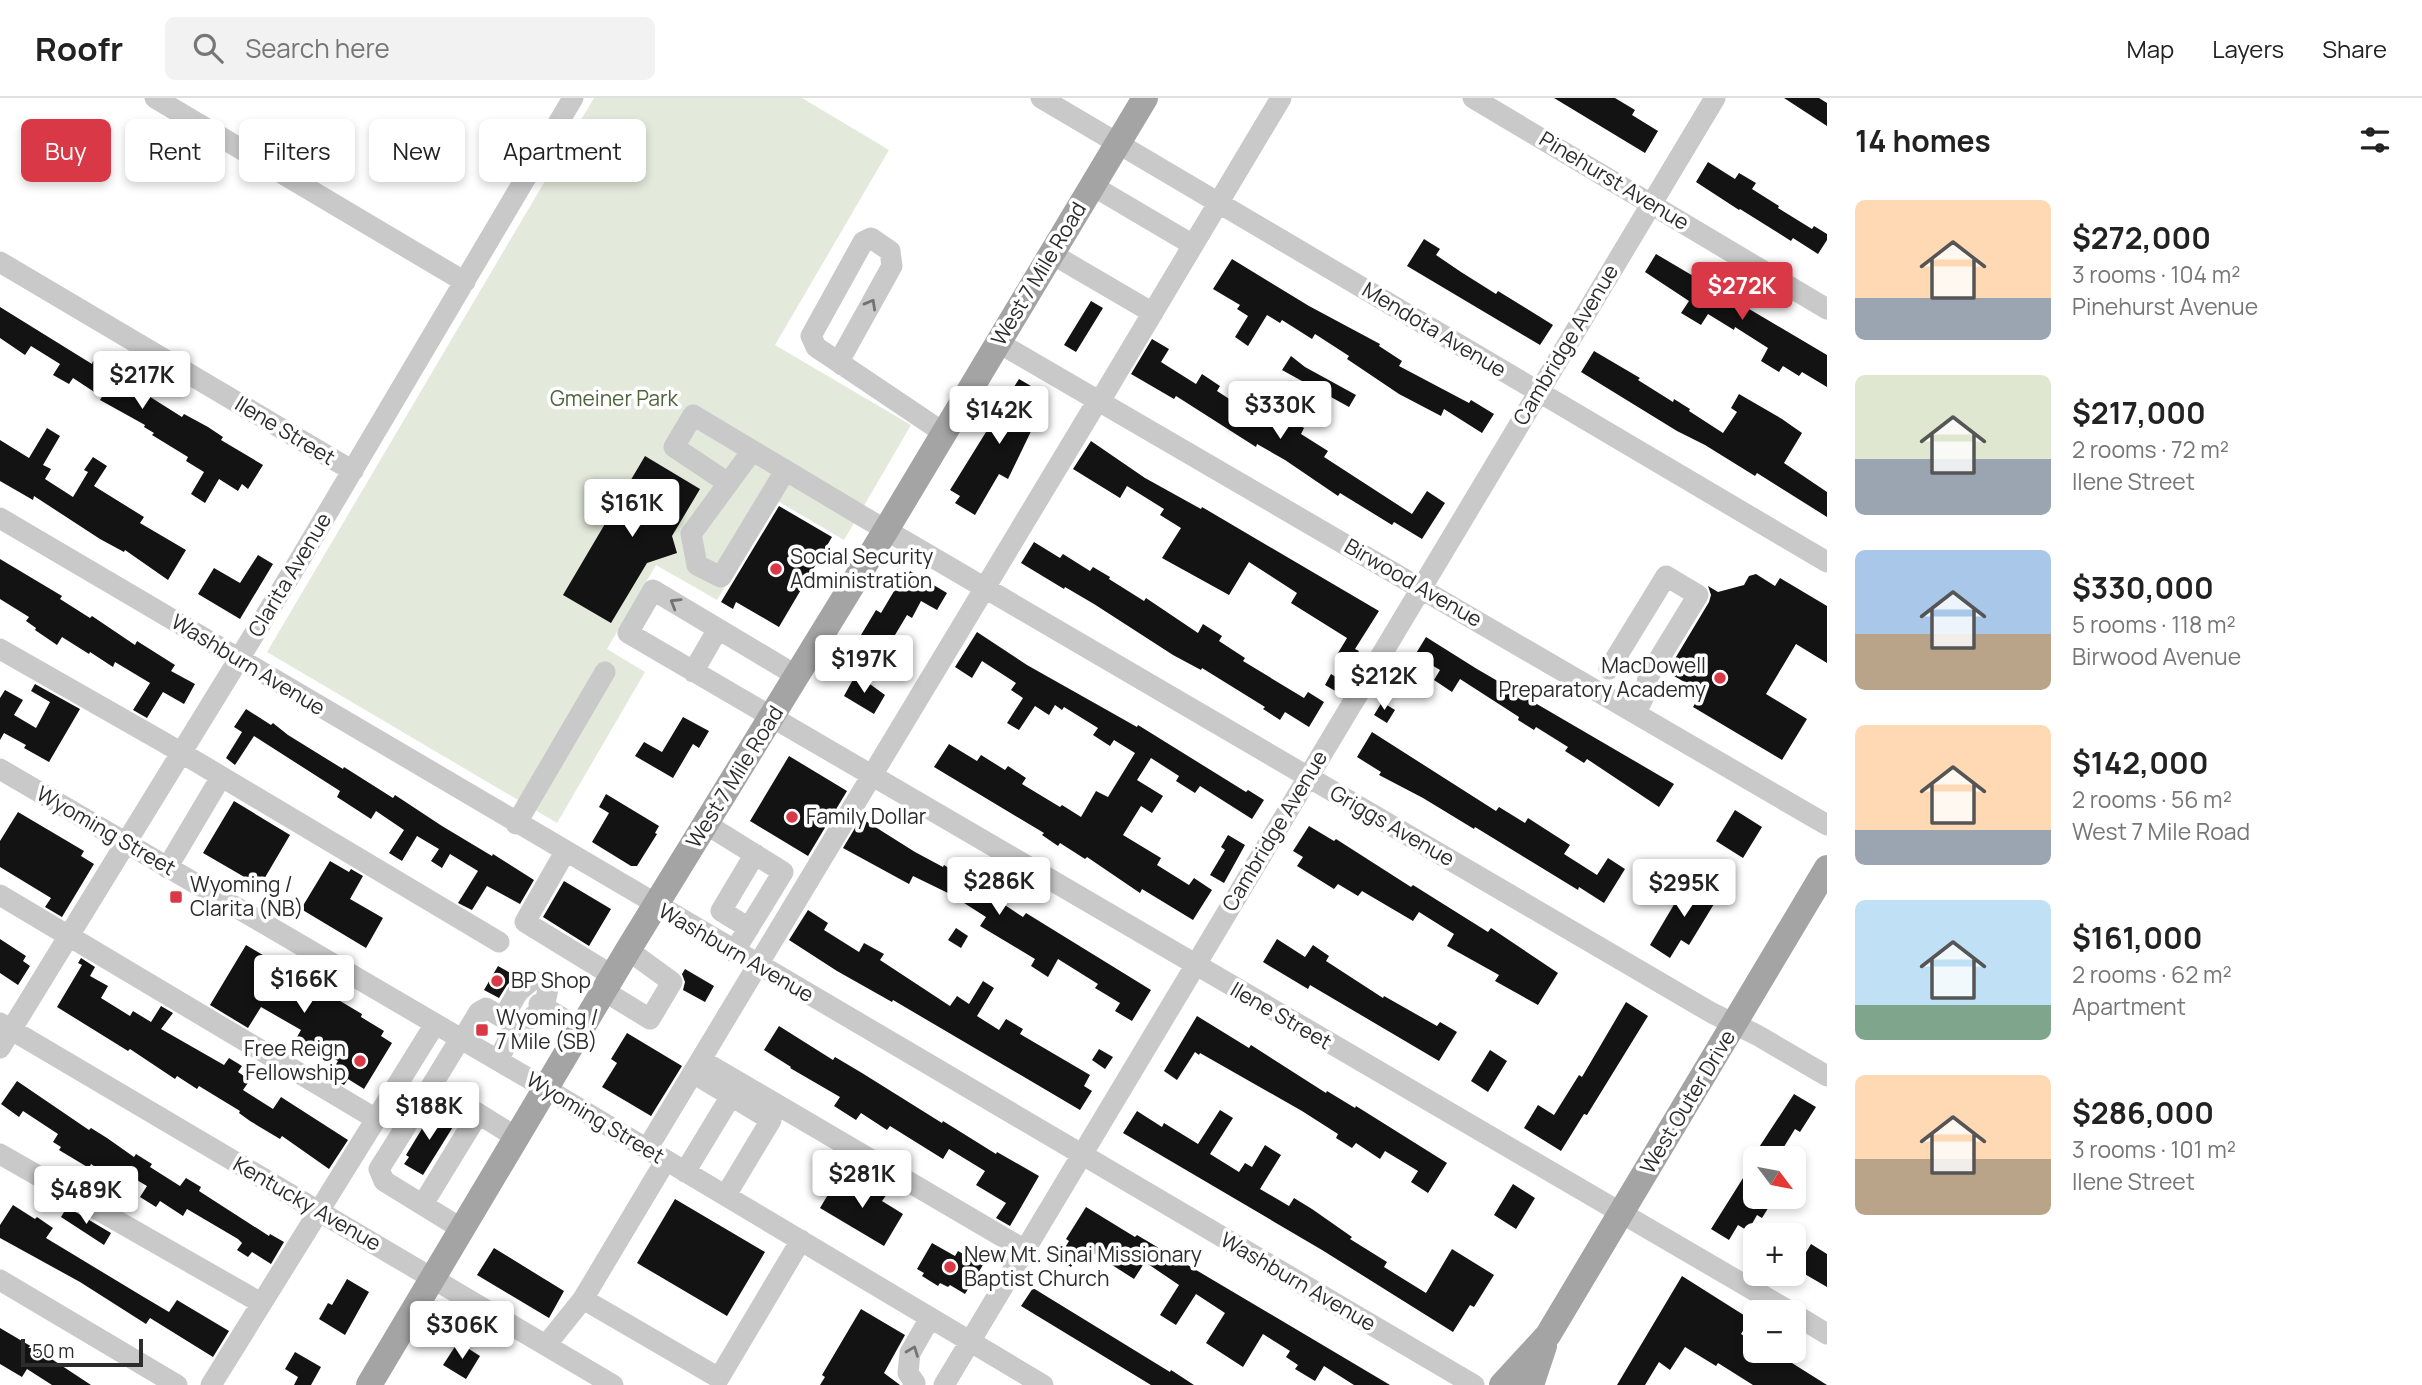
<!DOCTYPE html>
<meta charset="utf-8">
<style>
body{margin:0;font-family:Manrope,sans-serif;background:#f2f2f2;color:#222;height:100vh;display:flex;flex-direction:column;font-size:26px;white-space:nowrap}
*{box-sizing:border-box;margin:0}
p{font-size:23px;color:#767676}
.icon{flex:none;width:38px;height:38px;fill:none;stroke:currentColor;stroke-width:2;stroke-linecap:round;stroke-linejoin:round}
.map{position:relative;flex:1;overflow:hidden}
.side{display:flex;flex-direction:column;background:#fff;width:595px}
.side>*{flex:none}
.guide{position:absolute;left:21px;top:21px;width:665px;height:63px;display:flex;gap:14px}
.needle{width:46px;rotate:122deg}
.buttons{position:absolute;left:1743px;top:1048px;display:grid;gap:14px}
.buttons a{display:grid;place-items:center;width:63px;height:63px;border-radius:10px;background:#fff;box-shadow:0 4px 10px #0003;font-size:35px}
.scale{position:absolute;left:21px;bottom:18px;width:122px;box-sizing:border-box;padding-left:7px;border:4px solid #2c2c2c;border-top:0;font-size:19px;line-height:24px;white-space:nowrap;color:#2c2c2c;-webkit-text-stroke:5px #fff;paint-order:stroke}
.price{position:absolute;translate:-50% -60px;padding:0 16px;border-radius:7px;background:#fff;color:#222;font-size:23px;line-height:46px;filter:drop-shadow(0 2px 4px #0008)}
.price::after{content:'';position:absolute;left:50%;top:42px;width:21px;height:16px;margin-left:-10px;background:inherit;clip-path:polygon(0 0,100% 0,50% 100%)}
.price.active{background:#d93947;color:#fff}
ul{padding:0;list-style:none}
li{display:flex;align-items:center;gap:21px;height:175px;padding:0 28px}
li span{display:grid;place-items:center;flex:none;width:196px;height:140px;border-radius:10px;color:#555}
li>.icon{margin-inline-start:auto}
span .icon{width:84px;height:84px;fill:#fffc;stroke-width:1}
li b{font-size:30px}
h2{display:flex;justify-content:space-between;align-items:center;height:84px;padding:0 28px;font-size:30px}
.chip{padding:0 24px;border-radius:10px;background:#fff;box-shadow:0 4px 10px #0003;font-size:24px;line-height:63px}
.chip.active{background:#d93947;color:#fff}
header{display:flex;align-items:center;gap:42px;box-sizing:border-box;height:98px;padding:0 35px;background:#fff;border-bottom:2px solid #e0e0e0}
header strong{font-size:33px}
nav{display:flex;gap:38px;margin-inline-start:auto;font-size:24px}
.search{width:490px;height:63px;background:#f2f2f2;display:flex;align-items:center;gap:18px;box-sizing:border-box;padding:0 24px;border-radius:10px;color:#767676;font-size:26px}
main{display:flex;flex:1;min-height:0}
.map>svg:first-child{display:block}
</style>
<header>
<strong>Roofr</strong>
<div class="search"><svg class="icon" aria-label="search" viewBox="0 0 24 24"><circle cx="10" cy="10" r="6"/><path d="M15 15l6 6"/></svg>Search here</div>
<nav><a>Map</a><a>Layers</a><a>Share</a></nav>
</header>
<main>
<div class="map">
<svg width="1827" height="1287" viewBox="0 0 1827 1287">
<rect width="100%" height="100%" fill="#fff"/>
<path fill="#e3e9db" d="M594 0H802L889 52 775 247 911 327 844 442 776 402 717 502 656 467 607 551 645 574 557 725 267 554Z"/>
<path fill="#131313" d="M1554 0H1615L1635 12 1632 17 1658 33 1645 55Z
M1784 0H1819L1827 5V28Z
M1708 64 1735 81 1739 75 1756 85 1752 91 1779 108 1778 110 1812 131 1814 128 1827 136V142L1818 156 1793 140 1791 143 1740 111 1739 112 1696 84Z
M1424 141 1440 151 1436 157 1461 174 1496 196 1498 193 1553 227 1540 247 1407 168Z
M1656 156 1827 257V289L1802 274 1799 278 1783 268 1779 274 1761 263 1768 250 1735 229 1734 232 1708 216 1701 227 1681 215 1689 203 1645 174Z
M1232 161 1309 208 1380 246 1379 248 1402 263 1399 268 1469 305 1471 302 1494 316 1482 335 1444 311 1441 318 1399 296 1347 261 1349 258 1315 236 1312 241 1282 222 1280 225 1267 217 1248 248 1235 239 1248 218 1237 211 1240 207 1213 191Z
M1091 203 1103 210 1076 254 1064 247Z
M0 209 92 266 93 263 182 319 184 316 208 329 223 339 221 342 263 367 248 391 242 386 238 393 219 381 205 405 191 396 204 374 186 363 188 359 152 337 154 335 144 329 145 327 100 302 102 299 73 280 69 286 53 277 60 266 31 248 25 257 0 240Z
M1152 241 1169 251 1161 264 1196 286 1202 276 1220 288 1217 293 1254 317 1259 309 1285 326 1289 320 1304 330 1301 336 1328 353 1324 359 1412 416 1427 393 1445 405 1422 441 1394 424 1392 427 1340 395 1338 398 1285 362 1257 346 1256 349 1176 298 1174 301 1131 276Z
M1594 253 1640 280 1638 282 1673 304 1674 301 1690 311 1689 313 1723 335 1737 314 1731 310 1739 296 1782 321 1802 335 1784 365 1827 394V419L1757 375 1755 378 1705 347 1677 333 1581 274Z
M1291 258 1305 269 1356 297 1349 309 1282 272Z
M1019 281 1048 298 1008 381 999 376 975 417 955 405 960 398 950 392Z
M47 330 60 338 43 367 51 371 45 381 73 399 88 374 84 372 93 359 107 368 94 388 144 419 140 425 186 452 168 482 125 452 124 454 100 441 34 398 33 402 0 383V342L29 360Z
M1091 343 1145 380 1201 411 1202 409 1379 513 1355 551 1359 553 1349 569 1335 560 1347 540 1291 505 1297 495 1249 464 1229 497 1162 460 1181 430 1160 417 1164 411 1127 388 1120 400 1073 371Z
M645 358 700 391 672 438 677 455 647 465 611 525 563 497Z
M779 408 832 439 779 529 736 504 733 511 721 504Z
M1034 444 1060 460 1063 456 1090 473 1093 469 1110 479 1109 481 1144 503 1146 500 1198 535 1203 526 1222 538 1219 543 1245 560 1243 563 1304 600 1308 594 1324 604 1309 629 1285 614 1280 622 1263 611 1265 609 1202 570 1201 572 1173 557 1094 506 1065 489 1064 491 1021 465Z
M258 457 273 466 240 521 198 496 214 470 240 485Z
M0 461 62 498 60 501 90 520 92 518 135 547 137 543 175 567 171 573 195 586 184 606 163 594 147 620 133 612 150 585 115 564 113 569 90 554 89 556 62 539 57 547 35 532 36 530 26 523 29 519 0 501Z
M910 473 947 495 937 512 921 503 912 520 907 517 886 552 861 537 876 512 881 515 903 478 906 480Z
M1756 476 1775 488 1780 480 1827 508V565L1796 546 1766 596 1807 621 1782 662 1693 609 1702 594 1667 574 1709 504 1711 497 1708 488 1718 494 1744 487 1749 478Z
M977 534 1027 567 1137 629 1138 627 1246 694 1248 692 1264 702 1252 721 1200 688 1195 695 1176 683 1179 678 1151 660 1137 682 1163 698 1152 715 1141 708 1123 737 1161 760 1157 767 1189 787 1194 780 1212 792 1193 822 1142 791 1140 795 1087 759 1085 761 1060 745 1058 748 1042 737 1044 735 934 669 949 646 977 663 981 657 1005 672 1008 668 1026 680 1022 686 1060 709 1062 707 1081 719 1096 693 1108 699 1135 655 1114 642 1110 648 1093 637 1098 630 1064 609 1062 612 1055 607 1049 617 1035 608 1019 632 1007 625 1023 600 1011 592 1016 585 982 563 972 580 955 569Z
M1426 539 1477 571 1674 686 1659 709 1587 661 1584 665 1565 653 1568 649 1536 629 1534 632 1518 622 1519 619 1460 581 1452 594 1434 582 1440 572 1415 557Z
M856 576 885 597 874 616 844 598Z
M1331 576 1344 584 1337 594 1325 587Z
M35 586 80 611 49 664 24 650 26 647 4 635 0 642V600L5 592 23 602 14 617 36 630 50 604 31 593Z
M1382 604 1395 612 1387 625 1374 617Z
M246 611 271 627 273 625 288 637 343 671 344 669 393 700 395 697 442 728 492 758 493 756 534 782 520 806 487 788 472 812 458 805 478 773 450 756 442 770 431 763 439 751 417 738 402 763 389 755 404 732 376 713 371 721 337 699 340 693 254 638 235 667 226 660 242 634 234 629Z
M683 619 709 633 699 650 693 646 673 680 635 658 644 644 662 654Z
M1372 634 1496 713 1499 709 1525 725 1528 720 1545 731 1570 747 1564 756 1597 777 1608 760 1625 771 1604 805 1579 789 1578 792 1475 729 1474 731 1423 700 1379 677 1381 674 1357 659Z
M789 658 847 693 808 758 750 723Z
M606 696 659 728 655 735 657 736 637 768H631L592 744 609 715 599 709Z
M234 703 290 737 260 788 203 755Z
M1735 712 1762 729 1743 760 1716 743Z
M18 714 84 753 81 758 94 766 62 819 45 809 51 800 0 769V743Z
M861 720 915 754 943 769 944 767 1023 819 1026 815 1151 892 1132 923 1115 913 1120 905 1095 890 1098 886 1058 861 1048 879 1031 868 1035 861 980 828 986 819 950 796 913 778 909 786 843 750Z
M1309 728 1334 743 1336 741 1411 789 1413 787 1488 834 1491 830 1558 875 1538 907 1495 883 1499 877 1447 848 1454 836 1419 814 1413 823 1362 793 1358 798 1338 786 1334 791 1297 768 1303 759 1293 753Z
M1228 737 1245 747 1224 785 1210 777 1225 752 1221 749Z
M330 763 349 774 351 771 363 778 350 801 383 820 366 850 301 811Z
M564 783 611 811 589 848 543 819Z
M1688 783 1717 801 1689 847 1681 842 1670 860 1650 847Z
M808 812 828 825 824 832 859 854 864 845 884 856 880 862 950 908 957 898 969 906 983 883 994 890 977 918 999 932 1006 921 1023 931 1020 936 1090 977 1084 988 1092 993 1080 1012 893 902 892 904 837 873 789 842Z
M956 830 968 838 961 850 948 842Z
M0 841 26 858 23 863 30 868 18 887 0 875Z
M1277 841 1305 859 1313 847 1329 858 1326 863 1383 900 1384 898 1437 928 1440 924 1457 934 1439 963 1310 887 1308 891 1263 864Z
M246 847 362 916 361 919 384 933 381 938 392 945 364 991 348 981 344 987 329 978 338 963 297 939 301 932 261 909 248 930 210 907Z
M81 860 95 869 90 878 108 888 101 900 130 918 133 913 151 924 161 908 173 915 161 931 224 967 229 960 242 968 238 974 250 982 243 992 273 1011 281 999 348 1042 329 1071 282 1038 280 1041 250 1023 239 1015 240 1013 199 988 197 991 177 978 175 981 130 951 128 953 57 909 82 867 78 865Z
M498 868 516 878 507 887 499 900 484 892Z
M685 871 714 888 705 904 683 892 685 884 682 876Z
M1626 904 1648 918 1587 1017 1584 1016 1561 1053 1524 1030 1538 1007 1554 1017 1579 977 1582 979Z
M1197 918 1249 950 1251 947 1326 995 1327 993 1355 1010 1356 1008 1447 1065 1428 1095 1411 1084 1418 1073 1385 1053 1380 1061 1356 1045 1352 1050 1336 1040 1338 1036 1302 1013 1200 955 1199 957 1195 954 1177 982 1164 973Z
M779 928 833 962 835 959 862 975 942 1025 943 1023 996 1056 997 1054 1039 1078 1010 1128 996 1120 1006 1105 976 1087 985 1073 949 1051 943 1061 890 1028 887 1032 861 1015 856 1022 834 1008 840 999 790 970 791 969 764 952Z
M627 935 682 968 651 1018 602 989 617 965 611 961Z
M1099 951 1113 959 1105 971 1092 962Z
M1490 952 1507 963 1488 994 1471 983Z
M17 983 89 1032 91 1030 107 1040 134 1059 136 1056 152 1066 150 1069 180 1088 186 1080 201 1089 199 1093 269 1138 270 1136 284 1144 271 1166 252 1154 248 1159 237 1152 242 1145 238 1141 187 1111 183 1118 160 1103 156 1109 140 1099 147 1088 118 1071 112 1080 91 1066 89 1070 59 1052 61 1049 53 1044 58 1036 23 1013 19 1019 1 1006Z
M1794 996 1816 1009 1800 1034 1795 1031 1777 1060H1752Z
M434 1011 456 1024 423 1077 404 1066 409 1059 406 1057Z
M1220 1012 1233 1020 1210 1056 1239 1074 1245 1065 1252 1069 1265 1047 1281 1057 1260 1091 1289 1108 1294 1100 1312 1111 1352 1139 1350 1141 1387 1164 1384 1169 1426 1195 1452 1151 1494 1177 1474 1209 1470 1207 1453 1234 1322 1152 1123 1035 1137 1013 1162 1029 1164 1025 1198 1046Z
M1755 1061V1099H1775L1762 1120 1757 1117 1748 1133 1738 1127 1729 1142 1711 1131Z
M839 1078 866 1094 871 1086 887 1096 882 1103 903 1116 884 1148 820 1110Z
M1513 1086 1535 1100 1516 1131 1494 1117Z
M675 1101 765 1154 727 1218 637 1165Z
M13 1107 35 1121 37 1119 53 1130 46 1140 142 1198 169 1214 177 1202 229 1233 213 1259 150 1220 146 1226 80 1184 0 1140V1127Z
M67 1109 111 1135 104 1147 61 1119Z
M1086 1109 1135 1139 1137 1137 1390 1287H1354L1324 1268 1315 1283 1295 1271 1298 1267 1286 1259 1290 1253 1263 1236 1243 1269 1206 1245 1225 1215 1196 1196 1176 1227 1160 1217 1179 1187 1145 1164 1134 1181 1084 1149 1071 1169 1058 1161 1069 1143 1066 1141Z
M932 1145 955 1158 958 1153 983 1167 965 1196 950 1187 948 1189 940 1185 938 1188 922 1178 924 1175 917 1171Z
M1811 1146 1827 1156V1189L1796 1171Z
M494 1150 564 1193 549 1220 477 1177Z
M1682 1178 1750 1221 1741 1236 1755 1245V1253H1768L1783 1262 1784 1260 1827 1287H1753L1718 1265 1716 1268 1685 1249 1670 1272 1659 1264 1645 1287H1617Z
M347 1181 369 1194 345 1237 319 1221 328 1205 332 1207Z
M1033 1190 1170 1274 1171 1272 1194 1287H1151L1021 1208Z
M861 1211 905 1237 884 1275 900 1287H820L825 1279 822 1277Z
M0 1230 44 1256 91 1287H52L27 1271 22 1279 0 1266Z
M458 1244 480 1258 466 1281 443 1267Z
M295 1254 321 1269 311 1287H294L298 1279 285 1271Z"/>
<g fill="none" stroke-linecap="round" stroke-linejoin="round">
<path stroke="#c9c9c9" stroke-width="21" d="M155 0 465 184
M1041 0 1827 464
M1473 0 1827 211
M1093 88 1193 147
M1052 156 1153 215
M0 164 353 373
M999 245 1827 727
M842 267V258L892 168 890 153 871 140 863 144 811 238 816 249 944 335
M1100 303 1281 0
M752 353 691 436 697 467 721 479 785 373
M728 385 674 349 693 317 862 418 1712 915 1757 937 1827 978
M0 420 1474 1287
M0 551 165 645 499 844
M1609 571 1666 478 1698 497 1648 579 1645 596 1636 615
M693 574 718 531
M797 578 653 492 628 535 1791 1214
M0 671 545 990 1043 1287
M516 726 605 574
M706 726 783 774 734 854
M565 754 525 824 613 878
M167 770 221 679
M0 797 376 1021
M749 830 721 813 755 756
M604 893 650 921 672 884 628 852
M539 906 581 931
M503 920 518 894 532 882
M530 921 544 909 548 891
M0 925 613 1287
M460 941 432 987 516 1039
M462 942 479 914 486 910 515 927V930L498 962
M0 950 296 468 573 0
M701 962 1025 1152
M693 975 771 1022 726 1097
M432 987 379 1071 384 1083 462 1131
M647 1051 1098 302
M0 1056 261 1205
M666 1062 583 1201 719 1280 801 1142
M685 1074 731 998
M423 1106 478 1016
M0 1182 177 1287
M1794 1216 1827 1236
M546 1247 583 1201
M211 1287 435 926
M913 1287 915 1285 908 1275 910 1255 930 1220
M944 1287 1715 0"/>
<path stroke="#a4a4a4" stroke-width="26" d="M369 1287 628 852 886 432 1145 0
M1502 1287 1548 1237 1827 770
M1531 1287 1544 1248"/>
</g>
<defs><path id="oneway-chevron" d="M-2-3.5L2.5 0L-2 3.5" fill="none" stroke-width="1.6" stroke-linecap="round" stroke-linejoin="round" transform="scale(1.75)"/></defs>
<g stroke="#737373">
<use href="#oneway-chevron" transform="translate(871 206) rotate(-61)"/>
<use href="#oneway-chevron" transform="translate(675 505) rotate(-149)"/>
<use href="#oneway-chevron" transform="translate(913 1253) rotate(-69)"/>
</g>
<g fill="#d93947" stroke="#fff" stroke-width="2.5">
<circle cx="776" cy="471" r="7"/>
<circle cx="1720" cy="580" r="7"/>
<circle cx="792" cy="719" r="7"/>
<rect x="169" y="792" width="14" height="14" rx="3.5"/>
<circle cx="497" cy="883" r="7"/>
<rect x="475" y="925" width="14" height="14" rx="3.5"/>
<circle cx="360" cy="963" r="7"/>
<circle cx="950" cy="1169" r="7"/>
</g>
<g text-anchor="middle" stroke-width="7" stroke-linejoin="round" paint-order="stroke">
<g font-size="21" fill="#2c2c2c" stroke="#fff">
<text transform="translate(1614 83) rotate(31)" y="7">Pinehurst Avenue</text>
<text transform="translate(1039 176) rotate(-59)" y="7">West 7 Mile Road</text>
<text transform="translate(1434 232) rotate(31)" y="7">Mendota Avenue</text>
<text transform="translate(1566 247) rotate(-59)" y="7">Cambridge Avenue</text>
<text transform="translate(285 333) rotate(31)" y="7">Ilene Street</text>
<text transform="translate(290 477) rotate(-59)" y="7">Clarita Avenue</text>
<text transform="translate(1413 485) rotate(30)" y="7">Birwood Avenue</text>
<text transform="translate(248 567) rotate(31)" y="7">Washburn Avenue</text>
<text transform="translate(735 679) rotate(-58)" y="7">West 7 Mile Road</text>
<text transform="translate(1392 728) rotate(30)" y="7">Griggs Avenue</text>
<text transform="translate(106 733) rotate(30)" y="7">Wyoming Street</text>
<text transform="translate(1275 733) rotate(-59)" y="7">Cambridge Avenue</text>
<text transform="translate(736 855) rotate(30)" y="7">Washburn Avenue</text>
<text transform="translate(1281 918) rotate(30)" y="7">Ilene Street</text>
<text transform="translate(1688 1004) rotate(-59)" y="7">West Outer Drive</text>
<text transform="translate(595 1020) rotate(31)" y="7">Wyoming Street</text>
<text transform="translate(307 1106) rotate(30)" y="7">Kentucky Avenue</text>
<text transform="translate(1298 1184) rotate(30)" y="7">Washburn Avenue</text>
</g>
<g font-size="21" fill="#50653d" stroke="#fff">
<text x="614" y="308">Gmeiner Park</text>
</g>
<g font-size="21" fill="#2c2c2c" stroke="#fff" text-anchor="start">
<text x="790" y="466">Social Security<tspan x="790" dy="24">Administration</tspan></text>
<text x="1706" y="575" text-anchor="end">MacDowell<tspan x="1706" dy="24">Preparatory Academy</tspan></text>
<text x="806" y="726">Family Dollar</text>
<text x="190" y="794">Wyoming /<tspan x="190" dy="24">Clarita (NB)</tspan></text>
<text x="511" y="890">BP Shop</text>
<text x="496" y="927">Wyoming /<tspan x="496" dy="24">7 Mile (SB)</tspan></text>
<text x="346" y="958" text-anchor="end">Free Reign<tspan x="346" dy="24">Fellowship</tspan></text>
<text x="964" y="1164">New Mt. Sinai Missionary<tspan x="964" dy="24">Baptist Church</tspan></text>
</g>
</g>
</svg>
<div class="buttons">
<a><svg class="needle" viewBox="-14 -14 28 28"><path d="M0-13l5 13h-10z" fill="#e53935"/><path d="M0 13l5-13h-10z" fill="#767676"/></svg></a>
<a>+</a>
<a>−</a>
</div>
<div class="scale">50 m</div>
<b class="price active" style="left:1742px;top:224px">$272K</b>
<b class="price" style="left:142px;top:313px">$217K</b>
<b class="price" style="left:1280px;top:343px">$330K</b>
<b class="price" style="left:999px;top:348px">$142K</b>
<b class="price" style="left:632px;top:441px">$161K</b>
<b class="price" style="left:864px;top:597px">$197K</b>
<b class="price" style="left:1384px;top:614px">$212K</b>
<b class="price" style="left:999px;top:819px">$286K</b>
<b class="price" style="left:1684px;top:821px">$295K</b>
<b class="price" style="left:304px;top:917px">$166K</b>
<b class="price" style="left:429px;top:1044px">$188K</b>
<b class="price" style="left:862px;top:1112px">$281K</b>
<b class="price" style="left:86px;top:1128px">$489K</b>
<b class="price" style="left:462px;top:1263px">$306K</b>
<div class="guide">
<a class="chip active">Buy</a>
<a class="chip">Rent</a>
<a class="chip">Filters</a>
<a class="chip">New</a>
<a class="chip">Apartment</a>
</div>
</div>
<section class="side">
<h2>14 homes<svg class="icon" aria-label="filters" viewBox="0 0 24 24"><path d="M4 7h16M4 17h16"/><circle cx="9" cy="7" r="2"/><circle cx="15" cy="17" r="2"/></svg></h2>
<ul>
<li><span style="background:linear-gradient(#ffd9b3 70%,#9aa5b1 0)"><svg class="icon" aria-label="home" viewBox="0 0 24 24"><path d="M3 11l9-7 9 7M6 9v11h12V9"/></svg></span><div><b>$272,000</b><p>3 rooms · 104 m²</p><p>Pinehurst Avenue</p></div></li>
<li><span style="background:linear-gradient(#dfe7d0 60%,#9aa5b1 0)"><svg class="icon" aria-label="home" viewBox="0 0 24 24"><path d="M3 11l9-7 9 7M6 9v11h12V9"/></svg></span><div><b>$217,000</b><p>2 rooms · 72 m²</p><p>Ilene Street</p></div></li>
<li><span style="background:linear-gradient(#a9c7e8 60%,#b9a48a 0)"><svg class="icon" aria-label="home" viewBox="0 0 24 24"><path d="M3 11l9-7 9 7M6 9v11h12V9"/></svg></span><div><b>$330,000</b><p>5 rooms · 118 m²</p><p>Birwood Avenue</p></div></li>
<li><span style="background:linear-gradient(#ffd9b3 75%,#9aa5b1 0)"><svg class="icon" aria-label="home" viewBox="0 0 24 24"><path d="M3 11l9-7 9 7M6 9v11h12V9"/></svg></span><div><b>$142,000</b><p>2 rooms · 56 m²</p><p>West 7 Mile Road</p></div></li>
<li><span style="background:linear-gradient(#bfe0f5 75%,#7fa58c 0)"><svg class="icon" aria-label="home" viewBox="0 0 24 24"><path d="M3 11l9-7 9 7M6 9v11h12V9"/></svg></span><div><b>$161,000</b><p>2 rooms · 62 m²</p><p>Apartment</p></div></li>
<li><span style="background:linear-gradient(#ffd9b3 60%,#b9a48a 0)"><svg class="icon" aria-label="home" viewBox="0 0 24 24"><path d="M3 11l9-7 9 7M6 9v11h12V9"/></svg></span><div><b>$286,000</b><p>3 rooms · 101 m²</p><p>Ilene Street</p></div></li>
</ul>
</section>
</main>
